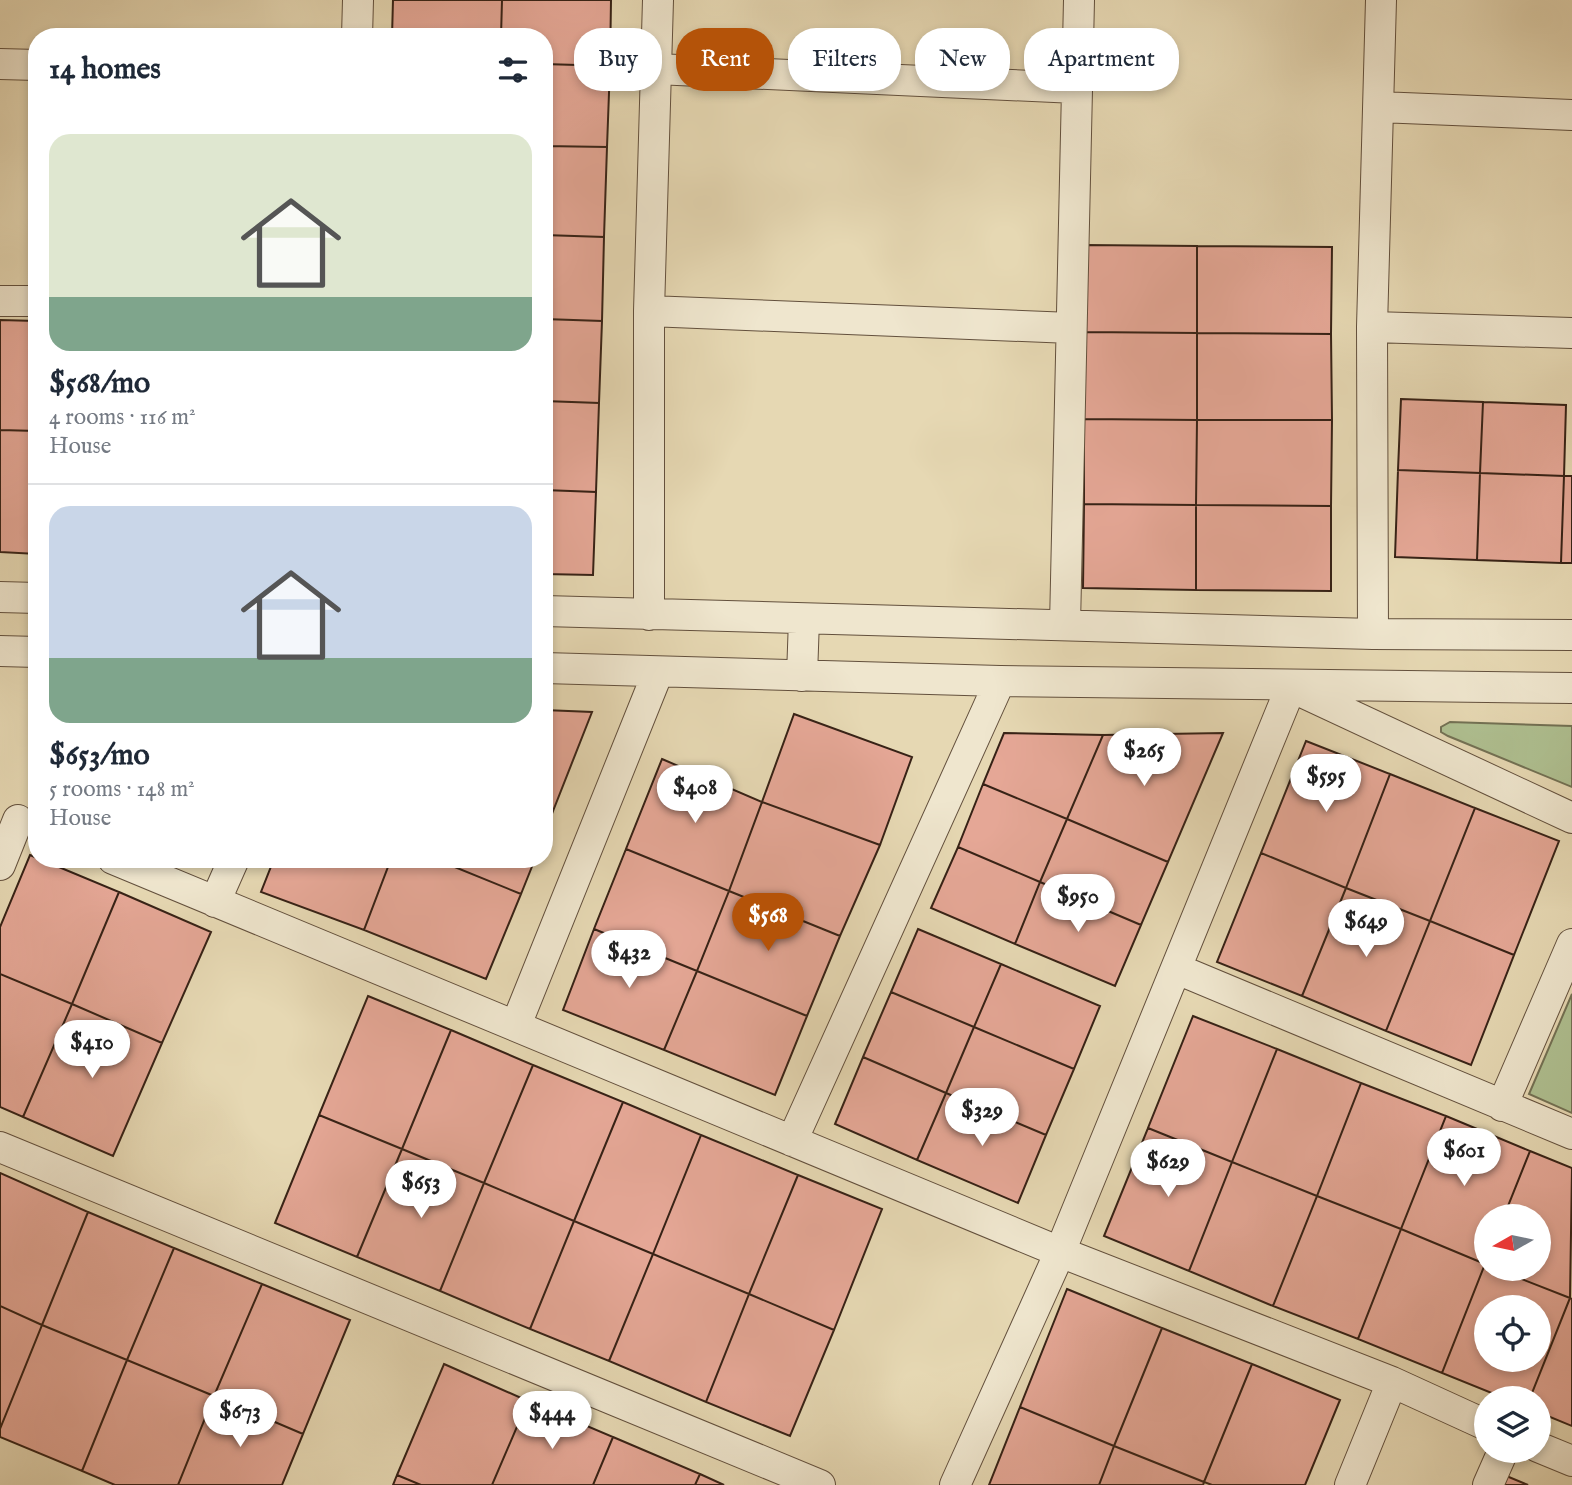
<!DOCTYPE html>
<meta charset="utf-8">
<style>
body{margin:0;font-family:"IM FELL English",serif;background:#f2f2f3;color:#1f2937;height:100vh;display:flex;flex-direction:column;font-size:26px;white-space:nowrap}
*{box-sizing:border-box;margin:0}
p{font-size:23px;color:#747a83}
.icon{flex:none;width:38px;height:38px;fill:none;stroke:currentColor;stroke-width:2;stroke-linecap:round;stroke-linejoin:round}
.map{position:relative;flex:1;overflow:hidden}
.panel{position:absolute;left:28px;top:28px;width:525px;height:840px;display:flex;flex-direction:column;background:#fff;border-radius:28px;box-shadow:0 4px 10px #0003}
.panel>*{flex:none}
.hud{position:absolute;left:574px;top:28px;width:665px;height:63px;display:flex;gap:14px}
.needle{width:46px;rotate:261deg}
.tools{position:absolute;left:1474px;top:1204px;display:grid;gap:14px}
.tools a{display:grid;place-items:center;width:77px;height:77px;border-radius:50%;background:#fff;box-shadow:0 4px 10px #0003;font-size:35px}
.price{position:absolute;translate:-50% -60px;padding:0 16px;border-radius:24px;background:#fff;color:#222;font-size:23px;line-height:46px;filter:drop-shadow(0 2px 4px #0008)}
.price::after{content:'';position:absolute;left:50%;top:42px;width:21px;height:16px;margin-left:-10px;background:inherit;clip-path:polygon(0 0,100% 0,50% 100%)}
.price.current{background:#b45309;color:#fff}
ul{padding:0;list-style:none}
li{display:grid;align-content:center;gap:14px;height:371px;padding:0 21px}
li+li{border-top:2px solid #e0e1e3}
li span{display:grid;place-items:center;height:217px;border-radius:21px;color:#555}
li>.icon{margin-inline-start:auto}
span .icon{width:126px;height:126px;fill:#fffc;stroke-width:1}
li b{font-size:30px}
h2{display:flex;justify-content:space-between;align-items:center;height:84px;padding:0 21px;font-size:30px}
.chip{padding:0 24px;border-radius:28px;background:#fff;box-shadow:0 4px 10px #0003;font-size:24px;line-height:63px}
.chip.current{background:#b45309;color:#fff}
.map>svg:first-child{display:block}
</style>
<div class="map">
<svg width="1572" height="1485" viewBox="0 0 1572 1485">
<rect width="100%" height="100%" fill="#e6d8b3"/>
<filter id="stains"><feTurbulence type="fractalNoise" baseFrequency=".00286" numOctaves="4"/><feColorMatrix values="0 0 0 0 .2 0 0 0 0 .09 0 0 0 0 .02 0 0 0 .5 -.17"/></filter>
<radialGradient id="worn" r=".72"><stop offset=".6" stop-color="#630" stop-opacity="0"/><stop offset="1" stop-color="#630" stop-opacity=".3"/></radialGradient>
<path fill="#afc091" stroke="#737154" stroke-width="2" d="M1450 722 1572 726V787L1448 736 1441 732V727Z
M1572 994V1113L1529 1094Z"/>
<path fill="#e5a796" stroke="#372216" stroke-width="2" fill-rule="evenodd" d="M393 0H502L501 37H392Z
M502 0H611L610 66 544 64V37H501Z
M544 64 610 66 607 147 544 146Z
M544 146 607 147 604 237 544 235Z
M544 235 604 237 602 321 544 319Z
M1084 245 1197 246V333L1084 332Z
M1197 246 1332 247 1331 334 1197 333Z
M544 319 602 321 599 403 544 401Z
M0 320 37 321V431L0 430Z
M1084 332 1197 333V420L1084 419Z
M1197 333 1331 334 1332 420H1197Z
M1401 399 1483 402 1480 473 1398 470Z
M544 401 599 403 596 492 544 490Z
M1483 402 1566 405 1564 476 1480 473Z
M1084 419 1197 420 1196 505 1084 504Z
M1197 420H1332L1331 506 1196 505Z
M0 430 37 431V554L0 552Z
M1398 470 1480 473 1477 560 1395 557Z
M1480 473 1564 476 1561 563 1477 560Z
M1564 476H1572V563H1561Z
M544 490 596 492 593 575 544 574Z
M1084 504 1196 505V590L1083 588Z
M1196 505 1331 506V591L1196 590Z
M544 710 592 712 553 811 544 808Z
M794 714 912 757 880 845 762 802Z
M1004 733 1103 735 1067 819 983 784Z
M1223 733 1168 862 1067 819 1103 735Z
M1306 741 1390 774 1346 888 1261 853Z
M662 759 762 802 729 891 626 849Z
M1390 774 1475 808 1430 921 1346 888Z
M983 784 1067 819 1040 882 958 847Z
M762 802 880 845 840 936 729 891Z
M544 808 553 811 544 835Z
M1475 808 1559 841 1514 955 1430 921Z
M1067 819 1168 862 1141 925 1040 882Z
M958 847 1040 882 1015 944 931 908Z
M626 849 729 891 697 971 594 929Z
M1261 853 1346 888 1302 996 1217 962Z
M30 855 119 892 72 1004 0 974V927Z
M274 859H391L364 930 261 892Z
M391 859H435L521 894 486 979 364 930Z
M435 859H535L521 894Z
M1040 882 1141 925 1115 986 1015 944Z
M1346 888 1430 921 1386 1031 1302 996Z
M729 891 840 936 807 1016 697 971Z
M119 892 211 932 162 1043 72 1004Z
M1430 921 1514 955 1471 1065 1386 1031Z
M594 929 697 971 664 1050 563 1010Z
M918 929 1001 964 974 1027 891 992Z
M1001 964 1100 1006 1074 1069 974 1027Z
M697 971 807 1016 775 1095 664 1050Z
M0 974 72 1004 23 1117 0 1107Z
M891 992 974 1027 946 1093 863 1057Z
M368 996 451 1030 402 1149 319 1115Z
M72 1004 162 1043 113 1156 23 1117Z
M1193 1016 1277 1049 1232 1162 1148 1128Z
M974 1027 1074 1069 1046 1135 946 1093Z
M451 1030 533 1065 484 1183 402 1149Z
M1277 1049 1361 1083 1317 1196 1232 1162Z
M863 1057 946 1093 917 1160 835 1124Z
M533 1065 623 1102 574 1221 484 1183Z
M1361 1083 1446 1116 1401 1229 1317 1196Z
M946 1093 1046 1135 1018 1203 917 1160Z
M623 1102 701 1135 653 1254 574 1221Z
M319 1115 402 1149 357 1257 275 1223Z
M1446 1116 1530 1151 1504 1216H1486L1485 1264 1401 1229Z
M1148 1128 1232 1162 1189 1271 1104 1236Z
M701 1135 798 1175 749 1294 653 1254Z
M402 1149 484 1183 440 1291 357 1257Z
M1530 1151 1572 1168 1570 1298 1496 1269H1538V1216H1504Z
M1232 1162 1317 1196 1273 1306 1189 1271Z
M0 1173 88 1212 42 1325 0 1306Z
M798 1175 882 1209 834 1330 749 1294Z
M484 1183 574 1221 530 1329 440 1291Z
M1317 1196 1401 1229 1358 1339 1273 1306Z
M88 1212 174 1248 127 1360 42 1325Z
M574 1221 653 1254 609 1361 530 1329Z
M1401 1229 1485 1264 1442 1373 1358 1339Z
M174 1248 262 1284 214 1396 127 1360Z
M653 1254 749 1294 706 1402 609 1361Z
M1485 1264 1486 1269H1496L1570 1298 1530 1398H1504L1442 1373ZM1486 1307H1538V1360H1486Z
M262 1284 350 1320 303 1434 214 1396Z
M1067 1289 1162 1328 1114 1446 1020 1407Z
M749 1294 834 1330 790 1436 706 1402Z
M1570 1298 1572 1299V1426L1538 1412V1398H1530Z
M0 1306 42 1325 0 1429Z
M42 1325 127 1360 82 1471 0 1437V1429Z
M1162 1328 1252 1364 1204 1482 1114 1446Z
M127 1360 214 1396 178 1485H115L82 1471Z
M444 1364 528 1401 492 1485H421L397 1475Z
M1252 1364 1340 1400 1305 1485H1212L1204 1482Z
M214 1396 303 1434 282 1485H178Z
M528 1401 613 1437 593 1485H492Z
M1020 1407 1114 1446 1099 1485H989Z
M613 1437 700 1474 695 1485H593Z
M1114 1446 1204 1482 1203 1485H1099Z
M700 1474 724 1485H695Z
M397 1475 421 1485H393Z
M1504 1475 1528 1485H1500Z"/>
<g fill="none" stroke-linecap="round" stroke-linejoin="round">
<defs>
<path id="street" d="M357 37 358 0
M0 64 37 65
M656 69 1076 88
M1379 107 1572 115
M0 301H37
M649 311 1071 328
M1372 327 1572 333
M0 597 37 598
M544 611 1373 634 1572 635
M649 615V311L658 0
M1065 625 1079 0
M1373 634 1372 327 1381 0
M0 651 37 652
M544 668 1000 681 1572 688
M802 676 804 619
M113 859 1060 1252 1392 1382 1486 1425
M0 865 18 820
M215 902 234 859
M1177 969 1572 1134
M516 1025 658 672
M1502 1106 1572 944
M792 1141 1000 681
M0 1147 820 1485
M1538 1447 1572 1461
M955 1485 1060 1252 1291 687 1572 818
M1350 1485 1392 1382
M1488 1485 1503 1451"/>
</defs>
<use href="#street" stroke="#63503d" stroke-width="32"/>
<use href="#street" stroke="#efe6ce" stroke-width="30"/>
</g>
<rect width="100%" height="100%" filter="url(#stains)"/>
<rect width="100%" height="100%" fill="url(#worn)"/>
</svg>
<div class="tools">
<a><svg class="needle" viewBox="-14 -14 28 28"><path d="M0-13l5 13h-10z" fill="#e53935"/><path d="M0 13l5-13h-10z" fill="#747a83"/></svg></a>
<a><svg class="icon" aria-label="locate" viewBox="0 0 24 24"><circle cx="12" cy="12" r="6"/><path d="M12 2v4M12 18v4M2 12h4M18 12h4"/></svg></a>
<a><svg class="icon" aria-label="layers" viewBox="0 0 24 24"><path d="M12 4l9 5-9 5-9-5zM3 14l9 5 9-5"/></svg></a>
</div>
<b class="price" style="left:1144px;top:788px">$265</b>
<b class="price" style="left:1326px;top:814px">$595</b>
<b class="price" style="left:695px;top:825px">$408</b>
<b class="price" style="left:1078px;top:934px">$950</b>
<b class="price current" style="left:768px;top:953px">$568</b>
<b class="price" style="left:1366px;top:959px">$649</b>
<b class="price" style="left:629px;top:990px">$432</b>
<b class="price" style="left:92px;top:1080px">$410</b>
<b class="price" style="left:982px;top:1148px">$329</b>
<b class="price" style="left:1464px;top:1188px">$601</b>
<b class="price" style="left:1168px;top:1199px">$629</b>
<b class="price" style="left:421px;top:1220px">$653</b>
<b class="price" style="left:240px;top:1449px">$673</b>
<b class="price" style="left:552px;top:1451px">$444</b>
<div class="hud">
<a class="chip">Buy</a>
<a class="chip current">Rent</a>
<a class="chip">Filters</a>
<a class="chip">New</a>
<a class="chip">Apartment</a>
</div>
<section class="panel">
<h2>14 homes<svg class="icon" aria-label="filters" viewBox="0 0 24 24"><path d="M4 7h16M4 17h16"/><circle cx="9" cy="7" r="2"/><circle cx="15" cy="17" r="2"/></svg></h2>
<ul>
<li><span style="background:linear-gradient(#dfe7d0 75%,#7fa58c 0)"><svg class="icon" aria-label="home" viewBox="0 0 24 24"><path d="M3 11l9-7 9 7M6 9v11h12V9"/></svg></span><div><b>$568/mo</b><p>4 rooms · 116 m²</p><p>House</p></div></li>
<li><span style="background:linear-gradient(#c9d6e8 70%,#7fa58c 0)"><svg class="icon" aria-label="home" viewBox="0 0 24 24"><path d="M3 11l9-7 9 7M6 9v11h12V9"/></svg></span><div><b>$653/mo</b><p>5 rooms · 148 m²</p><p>House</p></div></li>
</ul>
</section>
</div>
